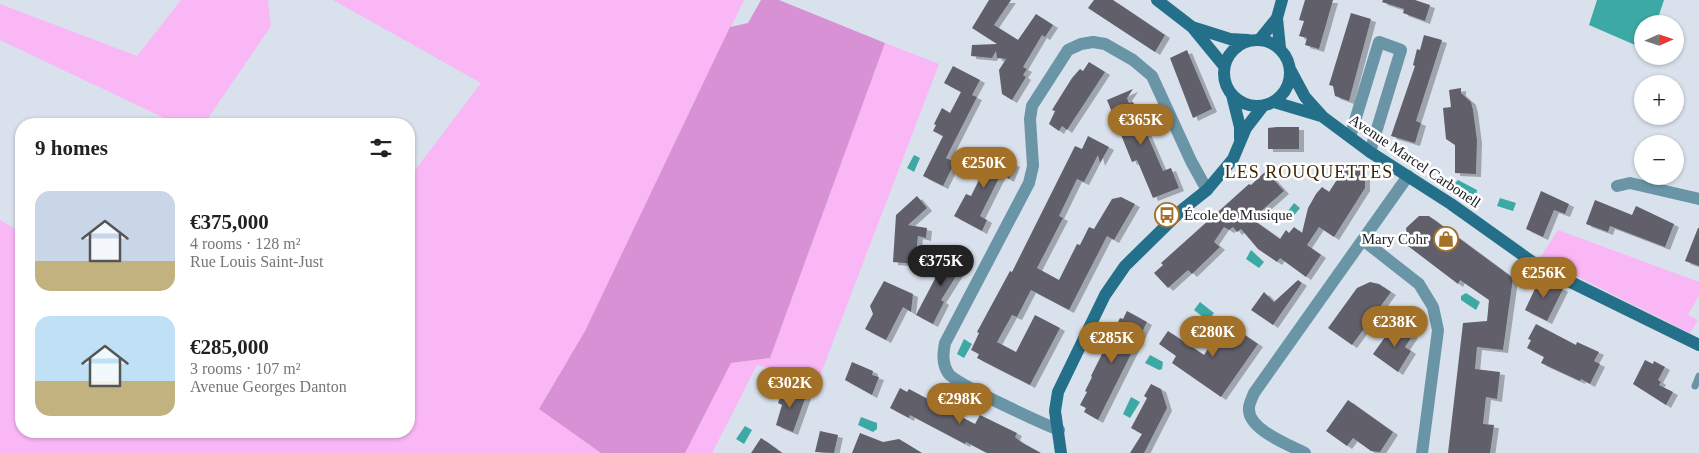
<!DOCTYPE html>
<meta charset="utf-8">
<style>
body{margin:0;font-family:Georgia,serif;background:#f6f6f6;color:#222;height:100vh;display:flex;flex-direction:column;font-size:19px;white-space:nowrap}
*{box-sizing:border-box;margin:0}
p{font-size:16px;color:#767676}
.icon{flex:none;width:28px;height:28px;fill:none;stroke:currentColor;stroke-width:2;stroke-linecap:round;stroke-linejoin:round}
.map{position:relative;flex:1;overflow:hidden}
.side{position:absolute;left:15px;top:118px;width:400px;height:320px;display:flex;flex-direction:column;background:#fff;border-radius:20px;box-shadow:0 1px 4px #0004}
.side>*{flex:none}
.needle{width:32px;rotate:87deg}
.tools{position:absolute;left:1634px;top:15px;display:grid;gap:10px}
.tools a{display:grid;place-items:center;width:50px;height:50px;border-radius:50%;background:#fff;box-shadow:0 1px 4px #0004;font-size:25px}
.price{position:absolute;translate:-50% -42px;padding:0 11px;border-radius:18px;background:#a37027;color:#fff;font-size:16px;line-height:32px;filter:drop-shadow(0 1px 2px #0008)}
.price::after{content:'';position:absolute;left:50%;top:30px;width:15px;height:11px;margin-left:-8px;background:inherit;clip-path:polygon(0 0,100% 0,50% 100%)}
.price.selected{background:#222;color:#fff}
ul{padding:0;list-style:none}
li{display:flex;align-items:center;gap:15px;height:125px;padding:0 20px}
li span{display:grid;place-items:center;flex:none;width:140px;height:100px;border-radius:15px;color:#555}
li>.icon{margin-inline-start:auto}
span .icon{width:60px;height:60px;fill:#fffc;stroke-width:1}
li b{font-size:21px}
h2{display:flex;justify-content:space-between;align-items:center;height:60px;padding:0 20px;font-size:21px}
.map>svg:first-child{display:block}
</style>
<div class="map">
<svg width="1699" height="453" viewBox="0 0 1699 453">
<defs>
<filter id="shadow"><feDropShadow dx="5" dy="3" stdDeviation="0" flood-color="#0004"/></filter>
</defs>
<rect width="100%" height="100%" fill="#d9e1ec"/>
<path fill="#f9b7f5" d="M181 0H268L271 26 204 124H177L0 40V4L137 56Z
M333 0H744L585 331 539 409 601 453H0V220L21 232V431H409V178L481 83Z
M885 43 939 64 818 381 757 365 712 453H685L731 363 770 358Z
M1558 230 1699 282V295L1688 315 1698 320 1690 333 1540 258Z"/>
<path fill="#d891d4" d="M761 0H779L885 43 770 358 731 363 685 453H601L539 409 585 331 730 27 748 23Z"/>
<path fill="#3da9a4" d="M1597 0H1664L1656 24H1642V48L1589 25Z
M914 155 920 158 914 172 907 168Z
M1458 180 1477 190 1476 196 1470 199 1455 188 1454 184Z
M1500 198 1516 203 1513 211 1497 206Z
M1294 203 1300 208 1291 219 1285 215Z
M1251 250 1264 262 1259 268 1246 259Z
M1466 293 1480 302 1476 310 1461 300V296Z
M1200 302 1214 313 1208 321 1194 310Z
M964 339 972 344 964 358 957 354Z
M1150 355 1163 362 1162 369 1159 370 1145 363Z
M1131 397 1140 402 1130 418 1123 414Z
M861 417 877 423V429L873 432 858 425Z
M745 426 752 430 744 444 736 439Z"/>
<path fill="#615f6a" filter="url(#shadow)" d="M989 0H1011L994 25 1018 40 1036 14 1053 25 1045 37 1042 35 1023 67 1027 69 1023 75 1026 77 1012 100 1002 94 999 70 1006 59 997 58 996 51 992 58 971 56 972 45 997 44 972 28Z
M1094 0H1113L1165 35 1155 52 1088 8Z
M1305 0H1333L1319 49 1305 45 1307 38 1299 36 1304 21 1299 20Z
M1383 0H1415L1430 5 1425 21 1403 13 1404 9 1382 2Z
M1351 13 1371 19 1349 101 1335 96 1333 86 1329 85Z
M1424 35 1442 40 1416 121 1421 123 1415 143 1391 136 1415 66 1413 65 1417 49 1420 50Z
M1187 50 1212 109 1193 118 1170 58Z
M1089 62 1105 72 1067 130 1062 126 1059 131 1049 124 1055 111 1052 110 1072 78 1080 69 1083 71Z
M953 66 980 80 972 95 977 97 946 158 955 162 943 186 923 176 943 136 933 131 936 125 934 124 942 108 950 113 961 92 944 83Z
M1461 88V93L1471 102 1473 110 1477 140 1476 174 1455 173V145L1446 139 1443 108 1451 107 1449 90Z
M1133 89 1127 98 1129 103 1133 102 1163 171 1171 168 1179 188 1153 198 1137 160 1132 162 1107 100Z
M1277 127H1299V149H1268V128Z
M1088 136 1109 147 1100 163 1098 155 1084 182 1077 179 1059 216 1063 218 1037 268 1059 280 1077 244 1080 245 1089 227 1094 229 1112 199 1121 197 1135 204 1114 240 1107 236 1069 310 1031 290 1017 317 1012 315 997 342 1016 352 1035 315 1060 328 1030 385 977 358 979 354 971 350 979 333 977 332 1010 271 1012 272 1075 146 1082 149Z
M986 150 1015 164 1009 179 1001 174 980 216 987 220 982 231 954 216 966 194 971 196 983 172 976 169Z
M1351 163 1362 170 1360 173 1365 177V188L1334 237 1319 227 1307 245 1321 255 1306 277 1280 258 1277 262 1258 249 1241 229 1237 232 1233 227 1229 230 1224 227 1214 242 1220 247 1192 274 1188 270 1168 288 1154 273 1163 265 1161 263 1249 184 1251 185 1266 171 1284 191 1252 219 1280 239 1286 230 1289 233 1294 227 1302 233 1308 208 1316 194 1322 187 1329 192 1347 164 1349 166Z
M1541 191 1569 204 1565 214 1554 210 1543 237 1526 229Z
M917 196 927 208 908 225 927 228 926 238 918 236 915 264 893 262 896 215Z
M1595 200 1632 215 1636 206 1674 224 1665 247 1610 226 1608 232 1586 224Z
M1419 216H1429L1513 278 1503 350 1477 347 1475 369 1500 372 1497 399 1486 397 1483 424 1494 425 1490 453H1448L1463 323 1487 321 1489 300 1460 280 1458 284 1408 246 1406 228Z
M1698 228H1699V266L1685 261Z
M950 250 967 259 941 300 944 302 933 324 916 315Z
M1540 278 1563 289 1547 321 1525 310Z
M1298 280 1302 283 1273 325 1251 310 1264 292 1274 302Z
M884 281 913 294 911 312 903 307 886 340 865 329 873 314 870 306Z
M1370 282 1379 284 1391 292 1352 345 1328 328 1357 288Z
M1127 311 1147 322 1098 420 1084 412 1086 408 1080 405 1087 392 1085 391 1092 377 1091 376 1120 318 1123 319Z
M1226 322 1258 344 1221 397 1172 363 1176 356 1159 344 1168 331 1204 355Z
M1395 323 1413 335 1405 347 1411 351 1398 372 1373 354Z
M1536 324 1576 345 1577 342 1599 352 1594 361 1600 364 1590 384 1581 379 1580 381 1541 363 1544 357 1527 348 1531 340 1528 339Z
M1645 360 1653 364 1654 361 1665 367 1658 380 1661 382 1659 385 1673 392 1666 405 1633 384Z
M852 362 873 371 872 375 879 377 872 395 845 380Z
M1151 384 1161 389 1167 408 1144 453H1130L1142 434 1131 428 1147 398 1144 396Z
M784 387 806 396 793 432 776 425 782 405 778 403Z
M900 388 907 392 909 389 975 424 980 415 1017 433 1015 437 1021 442 1041 453H987L966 442 965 444 910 415 909 418 890 408Z
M1348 400 1393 432 1380 452 1371 451 1353 438 1347 446 1326 431Z
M820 431 838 435 834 453 815 452Z
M860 433 883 442 899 439 922 453H852Z
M761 438 767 442 782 453H751Z"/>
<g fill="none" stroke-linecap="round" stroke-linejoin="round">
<path stroke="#6995a7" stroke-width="7" d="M1695 386 1699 376"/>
<path stroke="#6995a7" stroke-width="12" d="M1350 137 1379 42 1401 50 1370 152
M1617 186 1630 183 1699 199
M1363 240 1419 284 1433 307 1438 330 1422 453
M1059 430C1042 423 955 384 948 373 942 363 943 354 945 343L1029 183 1033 166 1030 119 1032 106 1068 50 1081 44 1093 42 1105 44 1133 60 1152 76 1191 161 1207 190
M1305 453C1289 445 1247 429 1249 408 1249 404 1252 398 1254 393L1408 176"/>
<path stroke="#24708a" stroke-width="12" d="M1157 0 1192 27 1224 66
M1277 18 1280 48
M1192 27 1230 39 1248 40
M1260 39 1277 18 1282 0
M1224 73a33 33 0 1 1 66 0a33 33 0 1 1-66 0Z
M1290 69 1305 97 1323 117 1370 152 1451 204 1538 266 1699 345
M1232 95 1240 127V139
M1274 102 1321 116
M1061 453 1055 411 1058 392 1105 295 1125 266 1183 209 1207 190 1233 159 1246 128 1263 106"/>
</g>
<defs>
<symbol id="bus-ring" viewBox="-11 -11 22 22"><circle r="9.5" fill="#fff" stroke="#a37027" stroke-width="1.5"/><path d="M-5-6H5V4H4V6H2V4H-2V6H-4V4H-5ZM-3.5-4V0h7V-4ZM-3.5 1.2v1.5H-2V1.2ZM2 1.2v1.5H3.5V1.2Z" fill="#a37027"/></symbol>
<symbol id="shop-ring" viewBox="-11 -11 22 22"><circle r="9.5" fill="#fff" stroke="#a37027" stroke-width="1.5"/><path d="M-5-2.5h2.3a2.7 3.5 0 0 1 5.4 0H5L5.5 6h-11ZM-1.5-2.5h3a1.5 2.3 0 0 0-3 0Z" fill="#a37027"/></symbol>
</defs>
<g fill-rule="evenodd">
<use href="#bus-ring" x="1153" y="201" width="28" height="28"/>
<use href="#shop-ring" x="1432" y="225" width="28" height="28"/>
</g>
<g text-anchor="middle" stroke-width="5" stroke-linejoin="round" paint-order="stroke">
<g font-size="15" fill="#202327" stroke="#fff">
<text transform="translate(1415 161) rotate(34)" y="5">Avenue Marcel Carbonell</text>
</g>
<g font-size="15" fill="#202327" stroke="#fff" text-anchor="start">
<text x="1184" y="220">École de Musique</text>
<text x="1428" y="244" text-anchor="end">Mary Cohr</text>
</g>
<g font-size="18" letter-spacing="1" fill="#402804" stroke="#fff">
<text x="1309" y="178">LES ROUQUETTES</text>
</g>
</g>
</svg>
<div class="tools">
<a><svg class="needle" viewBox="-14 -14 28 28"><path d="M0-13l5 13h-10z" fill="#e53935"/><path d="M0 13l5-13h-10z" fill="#767676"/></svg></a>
<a>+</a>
<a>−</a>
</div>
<b class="price" style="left:1141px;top:146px">€365K</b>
<b class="price" style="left:984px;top:189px">€250K</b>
<b class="price selected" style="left:941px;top:287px">€375K</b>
<b class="price" style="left:1544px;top:299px">€256K</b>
<b class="price" style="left:1395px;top:348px">€238K</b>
<b class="price" style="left:1213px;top:358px">€280K</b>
<b class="price" style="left:1112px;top:364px">€285K</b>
<b class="price" style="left:790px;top:409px">€302K</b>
<b class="price" style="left:960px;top:425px">€298K</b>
<section class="side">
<h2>9 homes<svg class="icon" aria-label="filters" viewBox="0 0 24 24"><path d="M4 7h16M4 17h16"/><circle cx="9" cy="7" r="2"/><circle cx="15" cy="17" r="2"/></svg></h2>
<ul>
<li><span style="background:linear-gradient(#c9d6e8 70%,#c2b280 0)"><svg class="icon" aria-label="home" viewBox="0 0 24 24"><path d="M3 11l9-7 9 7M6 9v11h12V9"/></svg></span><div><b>€375,000</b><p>4 rooms · 128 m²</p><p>Rue Louis Saint-Just</p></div></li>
<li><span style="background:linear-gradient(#bfe0f5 65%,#c2b280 0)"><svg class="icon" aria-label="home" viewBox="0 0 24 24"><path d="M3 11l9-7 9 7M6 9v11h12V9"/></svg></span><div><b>€285,000</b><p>3 rooms · 107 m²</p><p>Avenue Georges Danton</p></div></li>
</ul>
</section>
</div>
